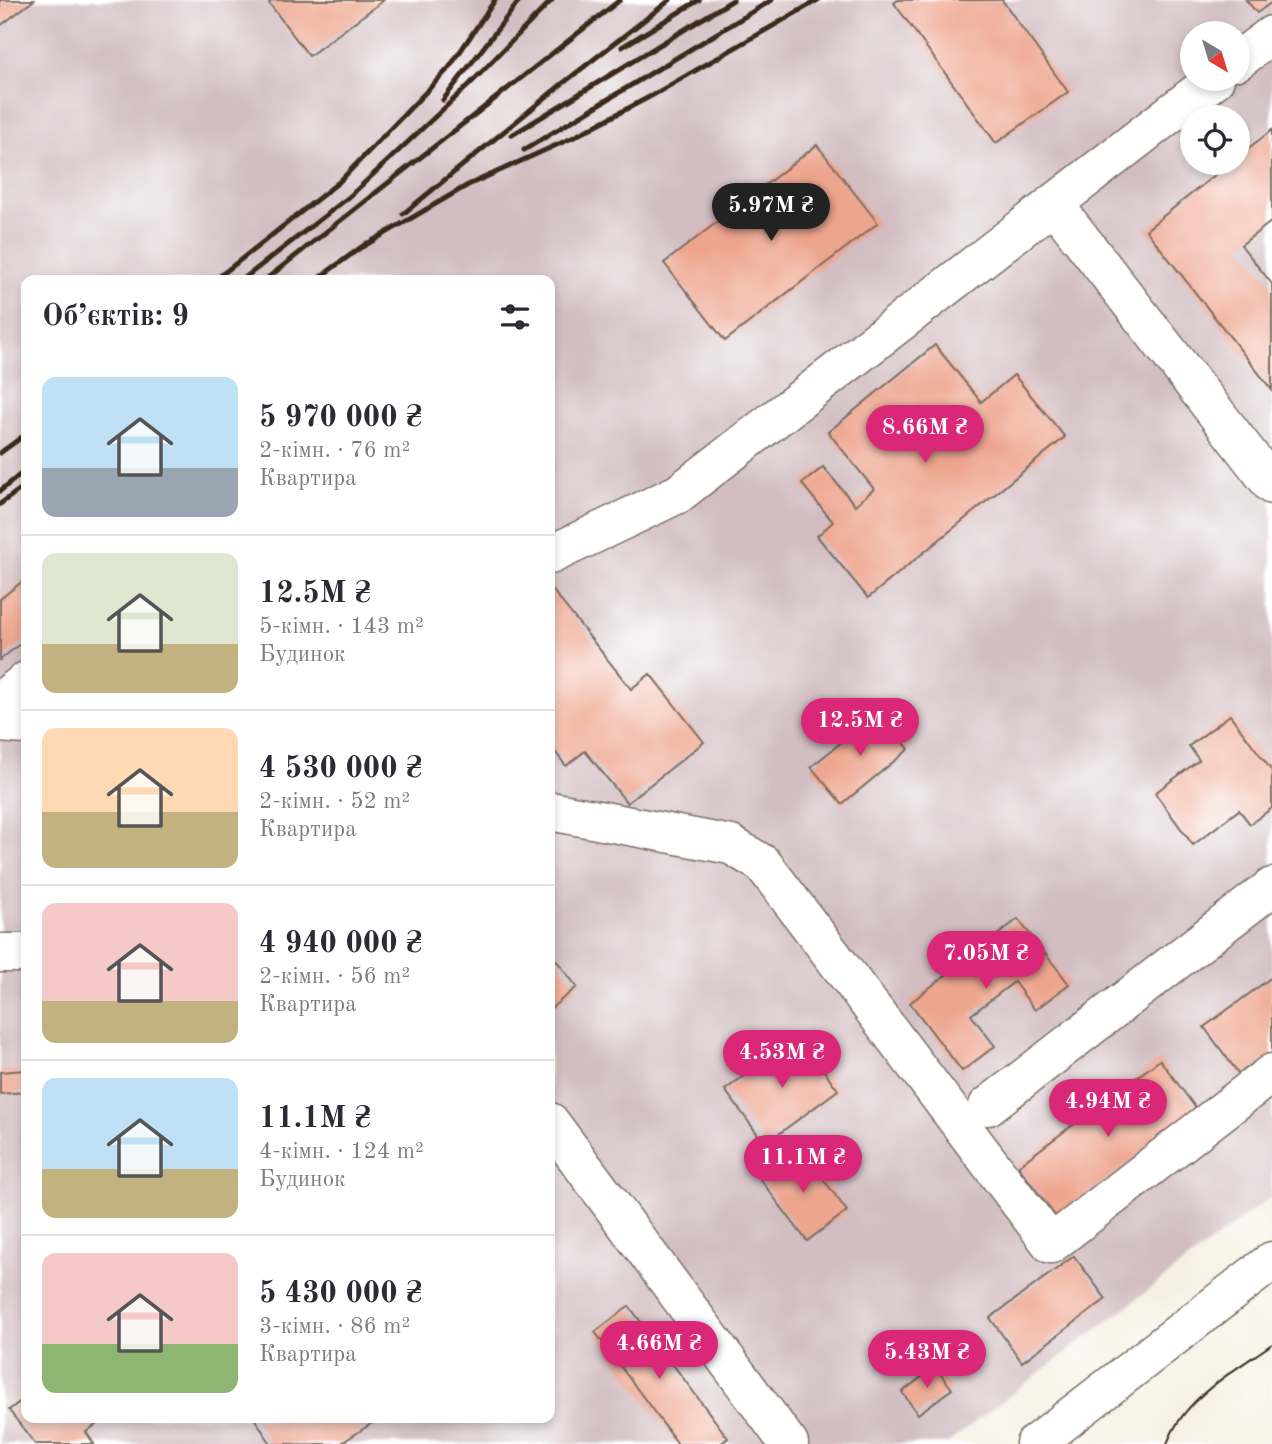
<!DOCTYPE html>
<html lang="uk">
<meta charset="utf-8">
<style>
body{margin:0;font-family:"Old Standard TT",serif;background:#f2f2f3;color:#2b2b33;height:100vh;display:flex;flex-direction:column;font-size:26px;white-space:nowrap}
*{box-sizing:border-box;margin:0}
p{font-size:23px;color:#7c7c81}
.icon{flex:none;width:38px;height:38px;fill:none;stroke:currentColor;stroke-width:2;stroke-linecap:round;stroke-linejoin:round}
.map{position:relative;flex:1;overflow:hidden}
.side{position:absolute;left:21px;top:275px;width:534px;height:1148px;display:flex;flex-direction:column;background:#fff;border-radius:14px;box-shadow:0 4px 10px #0003}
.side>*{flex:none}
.needle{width:46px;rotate:142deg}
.controls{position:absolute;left:1180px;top:21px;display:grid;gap:14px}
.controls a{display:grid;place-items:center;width:70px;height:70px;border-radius:50%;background:#fff;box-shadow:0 4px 10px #0003;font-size:35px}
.price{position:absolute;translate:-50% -60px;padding:0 16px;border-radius:24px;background:#db2777;color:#fff;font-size:23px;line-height:46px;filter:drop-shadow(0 2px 4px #0008)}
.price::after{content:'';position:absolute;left:50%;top:42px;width:21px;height:16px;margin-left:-10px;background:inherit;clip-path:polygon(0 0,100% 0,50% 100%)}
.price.active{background:#222;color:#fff}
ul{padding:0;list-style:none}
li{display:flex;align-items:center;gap:21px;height:175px;padding:0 21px}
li+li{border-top:2px solid #e1e1e2}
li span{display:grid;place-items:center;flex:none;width:196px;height:140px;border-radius:14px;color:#555}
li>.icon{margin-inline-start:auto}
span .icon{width:84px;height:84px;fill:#fffc;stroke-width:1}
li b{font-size:30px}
h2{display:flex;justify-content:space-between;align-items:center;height:84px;padding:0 21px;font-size:30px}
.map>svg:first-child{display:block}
</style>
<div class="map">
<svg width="1272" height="1444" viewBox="0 0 1272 1444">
<rect width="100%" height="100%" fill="#fff"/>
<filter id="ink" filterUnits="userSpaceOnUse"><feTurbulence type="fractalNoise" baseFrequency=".0143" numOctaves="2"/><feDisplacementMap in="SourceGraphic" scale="14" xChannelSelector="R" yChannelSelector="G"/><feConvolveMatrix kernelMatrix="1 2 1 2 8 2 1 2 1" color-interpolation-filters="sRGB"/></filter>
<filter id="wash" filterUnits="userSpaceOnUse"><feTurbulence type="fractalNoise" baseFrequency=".00686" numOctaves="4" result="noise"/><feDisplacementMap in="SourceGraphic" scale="28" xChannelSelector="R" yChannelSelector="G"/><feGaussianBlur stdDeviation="1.57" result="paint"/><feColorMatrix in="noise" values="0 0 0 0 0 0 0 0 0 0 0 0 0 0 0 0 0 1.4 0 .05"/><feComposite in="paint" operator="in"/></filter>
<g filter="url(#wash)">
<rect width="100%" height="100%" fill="#f6f0e1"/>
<path fill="#d2bec2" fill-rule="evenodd" d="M0 0H1272V1196L946 1444H0ZM1192 33H1237V79H1192ZM1192 117H1237V163H1192ZM26 280H550V1418H26Z"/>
<g id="blocks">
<path fill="#eea58e" d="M0 0H34L0 26Z
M273 0H384L309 56 269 3Z
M898 0H1002L1068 92 996 143 894 3Z
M1246 0H1272V2L1257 13Z
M1272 130V221L1241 245 1272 284V390L1146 230 1230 163H1237V157Z
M817 145 878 223 725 341 664 263Z
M935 345 981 402 1014 375 1065 437 868 598 817 536 833 522 802 484 823 467 855 505 874 489 828 432Z
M23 581 26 585V639L0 660V599Z
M550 587 631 689 650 674 704 742 627 803 585 751 566 766 550 745Z
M879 712 909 749 842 804 811 767Z
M1230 715 1272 771V808L1250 824 1239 810 1193 845 1155 793 1199 760 1189 746Z
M1018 919 1069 984 1035 1010 1014 982 971 1015 995 1046 962 1071 910 1003Z
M550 952 577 987 550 1009Z
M1272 977V1056L1242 1078 1204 1027Z
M798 1035 838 1090 765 1144 725 1090Z
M1160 1060 1198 1111 1056 1217 1018 1166Z
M26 1070V1092L0 1094V1072Z
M800 1148 847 1211 807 1241 760 1179Z
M1074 1256 1106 1299 1022 1362 990 1318Z
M629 1306 728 1438 720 1444H678L595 1332Z
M935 1367 952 1389 918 1414 902 1392Z
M26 1397V1418H105L86 1432 94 1444H35L9 1410Z
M254 1418H380L340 1444H271Z"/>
</g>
</g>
<g filter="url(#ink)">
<use href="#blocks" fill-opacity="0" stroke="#7c6f62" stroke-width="2"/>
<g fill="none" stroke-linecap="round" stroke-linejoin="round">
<defs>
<path id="minor" d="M1237 61 1272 35
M1053 203 1272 485
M550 555 678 494 1215 79
M0 701 26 681
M0 723 26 725
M550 811 731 845 763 864 1051 1244 1272 1073
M0 953H26
M988 1106 1272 887
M550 1122 789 1444
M1035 1444 1272 1261"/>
</defs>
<use href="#minor" stroke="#7c6f62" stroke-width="41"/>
<use href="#minor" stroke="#fff" stroke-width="38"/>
<path stroke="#3b2a1e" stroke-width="2" d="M1167 1444C1184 1397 1234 1371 1272 1344"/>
<path stroke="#3b2a1e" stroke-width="5" d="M622 47 699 0
M443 100 520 0
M512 135 733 0
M524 150 772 0
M403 214 562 84 670 0
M362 247 468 185 572 138 653 95 818 0
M215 280 339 182 449 68 495 0
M242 280 349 197 469 85 552 0
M265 280 620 0
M316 280 367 243
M0 453 26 434
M0 491 26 470
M0 504 26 485"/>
</g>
</g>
</svg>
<div class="controls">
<a><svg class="needle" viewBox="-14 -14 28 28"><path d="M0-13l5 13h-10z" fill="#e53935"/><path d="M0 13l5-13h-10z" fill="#7c7c81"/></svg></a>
<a><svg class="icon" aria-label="locate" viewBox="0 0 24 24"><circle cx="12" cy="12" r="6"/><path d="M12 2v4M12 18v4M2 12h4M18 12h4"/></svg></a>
</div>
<b class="price active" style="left:771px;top:243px">5.97M ₴</b>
<b class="price" style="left:925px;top:465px">8.66M ₴</b>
<b class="price" style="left:860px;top:758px">12.5M ₴</b>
<b class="price" style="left:986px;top:991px">7.05M ₴</b>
<b class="price" style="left:782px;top:1090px">4.53M ₴</b>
<b class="price" style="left:1108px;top:1139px">4.94M ₴</b>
<b class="price" style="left:803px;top:1195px">11.1M ₴</b>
<b class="price" style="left:659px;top:1381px">4.66M ₴</b>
<b class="price" style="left:927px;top:1390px">5.43M ₴</b>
<section class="side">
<h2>Об’єктів: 9<svg class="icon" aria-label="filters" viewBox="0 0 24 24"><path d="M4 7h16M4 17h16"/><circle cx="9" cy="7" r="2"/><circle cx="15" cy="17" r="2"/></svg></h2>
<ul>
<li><span style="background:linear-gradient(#bfe0f5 65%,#9aa5b1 0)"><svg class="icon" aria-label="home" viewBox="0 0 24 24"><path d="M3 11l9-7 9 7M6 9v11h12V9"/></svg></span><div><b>5 970 000 ₴</b><p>2-кімн. · 76 m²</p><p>Квартира</p></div></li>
<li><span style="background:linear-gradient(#dfe7d0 65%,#c2b280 0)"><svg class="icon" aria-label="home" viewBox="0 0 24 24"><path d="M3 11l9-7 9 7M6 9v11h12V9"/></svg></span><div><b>12.5M ₴</b><p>5-кімн. · 143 m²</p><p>Будинок</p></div></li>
<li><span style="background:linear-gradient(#ffd9b3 60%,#c2b280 0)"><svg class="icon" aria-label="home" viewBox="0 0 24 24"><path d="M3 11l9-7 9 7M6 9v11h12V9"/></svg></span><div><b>4 530 000 ₴</b><p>2-кімн. · 52 m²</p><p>Квартира</p></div></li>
<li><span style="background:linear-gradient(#f6c9c9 70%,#c2b280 0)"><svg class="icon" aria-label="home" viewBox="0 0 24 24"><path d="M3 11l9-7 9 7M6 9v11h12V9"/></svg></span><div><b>4 940 000 ₴</b><p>2-кімн. · 56 m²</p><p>Квартира</p></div></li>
<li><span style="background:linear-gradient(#bfe0f5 65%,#c2b280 0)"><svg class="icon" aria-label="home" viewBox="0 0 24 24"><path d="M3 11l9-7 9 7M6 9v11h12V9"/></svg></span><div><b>11.1M ₴</b><p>4-кімн. · 124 m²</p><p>Будинок</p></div></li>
<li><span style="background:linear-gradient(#f6c9c9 65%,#8fb573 0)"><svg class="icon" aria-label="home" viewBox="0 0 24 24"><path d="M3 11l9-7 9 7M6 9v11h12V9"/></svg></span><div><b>5 430 000 ₴</b><p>3-кімн. · 86 m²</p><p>Квартира</p></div></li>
</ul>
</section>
</div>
